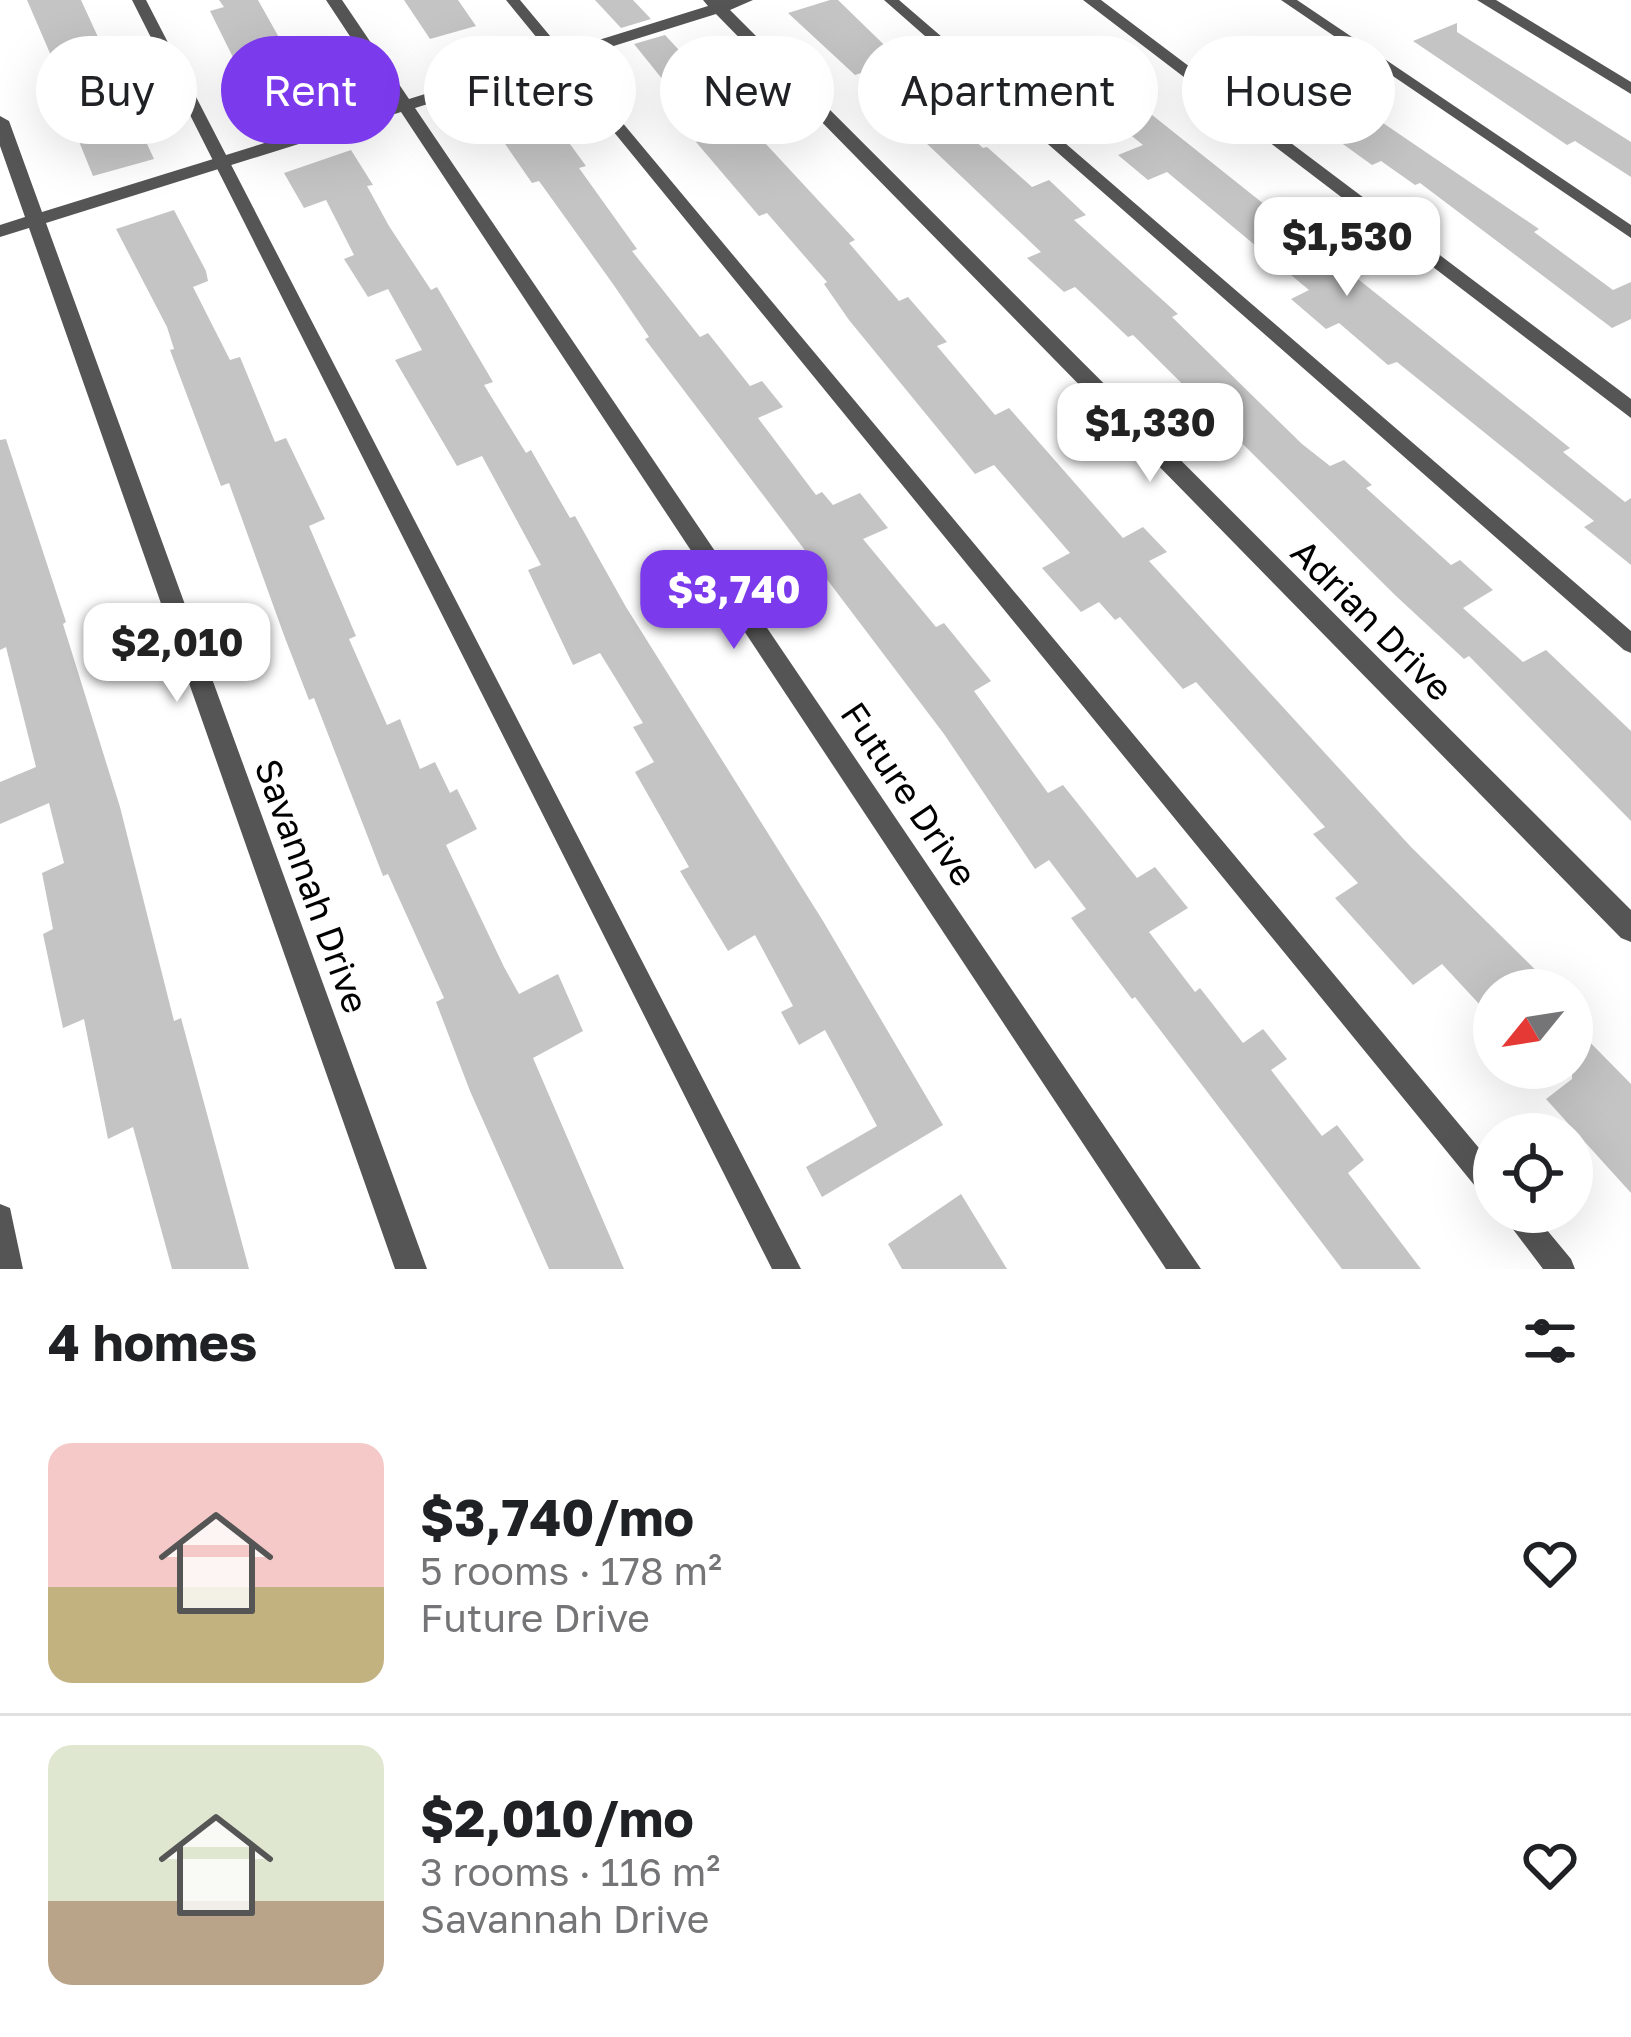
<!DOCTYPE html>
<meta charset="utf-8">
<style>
body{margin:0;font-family:"Golos Text",sans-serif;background:#f6f6f6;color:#202124;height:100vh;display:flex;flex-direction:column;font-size:45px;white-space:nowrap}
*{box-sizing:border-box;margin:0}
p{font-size:39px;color:#757577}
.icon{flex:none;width:66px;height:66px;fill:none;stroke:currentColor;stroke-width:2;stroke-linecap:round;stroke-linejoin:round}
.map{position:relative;height:1269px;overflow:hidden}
.side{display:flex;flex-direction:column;background:#fff;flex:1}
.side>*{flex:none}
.guide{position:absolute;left:36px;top:36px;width:1560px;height:108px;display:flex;gap:24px}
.needle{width:78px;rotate:240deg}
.tools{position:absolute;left:1473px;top:969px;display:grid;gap:24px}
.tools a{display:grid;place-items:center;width:120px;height:120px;border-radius:50%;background:#fff;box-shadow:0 12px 48px #0002;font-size:60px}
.price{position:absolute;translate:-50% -102px;padding:0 27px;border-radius:24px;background:#fff;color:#222;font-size:39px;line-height:78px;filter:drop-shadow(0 3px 6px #0008)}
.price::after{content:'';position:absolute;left:50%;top:72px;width:36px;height:27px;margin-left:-18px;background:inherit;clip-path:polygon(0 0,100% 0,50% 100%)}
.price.selected{background:#7c3aed;color:#fff}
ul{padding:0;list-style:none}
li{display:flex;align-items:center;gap:36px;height:300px;padding:0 48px}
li+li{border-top:3px solid #e0e0e0}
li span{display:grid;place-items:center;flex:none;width:336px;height:240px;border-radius:24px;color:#555}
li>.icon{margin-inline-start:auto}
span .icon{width:144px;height:144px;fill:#fffc;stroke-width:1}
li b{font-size:51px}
h2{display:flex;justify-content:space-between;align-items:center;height:144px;padding:0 48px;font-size:51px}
.chip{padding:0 42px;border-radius:54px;background:#fff;box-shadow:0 12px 48px #0002;font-size:42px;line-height:108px}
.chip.selected{background:#7c3aed;color:#fff}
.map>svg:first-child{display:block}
</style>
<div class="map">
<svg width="1631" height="1269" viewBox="0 0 1631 1269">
<rect width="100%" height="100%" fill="#fff"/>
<path fill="#c4c4c4" d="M27 0H81L154 159 93 176 61 97 68 95Z
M219 0H258L304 82 309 80 327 109 267 126 210 11 224 7Z
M404 0H458L476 26 430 39Z
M595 0H633L651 19 621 28Z
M830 0H838L910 70 917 68 946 96 931 101 983 148 987 147 1032 187 1049 180 1086 215 1074 220 1178 314 1172 317 1302 444 1330 466 1344 460 1372 485 1366 488 1451 565 1460 560 1493 590 1463 608 1523 662 1546 650 1631 731V821L1469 656 1464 659 1396 596 1133 335 1128 337 1075 287 1064 292 1027 258 1041 252 904 122 908 121 861 73 855 75 788 13Z
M1457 23V32L1631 142V177L1575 141 1567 145 1413 41Z
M665 35 855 240 849 243 899 301 908 297 947 342 937 346 995 415 1009 408 1123 538 1143 527 1167 552 1149 561 1411 847 1556 990H1494V1020L1442 964 1413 985 1335 898 1358 883 1313 834 1325 827 1196 682 1183 689 1120 617 1115 620 1099 602 1081 612 1042 568 1070 553 994 465 975 474 849 320 824 284 827 282 767 213 759 216 696 142 709 137 634 44Z
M1053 36 1570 448 1563 452 1625 502 1631 498V565L1584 527 1594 521 1397 362 1388 365 1339 323 1326 329 1291 299 1309 290 1167 172 1148 180 1118 155 1143 145 1021 47Z
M1272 40 1331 83 1341 79 1372 101 1358 106 1539 229 1534 232 1613 290 1631 282V319L1612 328 1420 183 1415 185 1381 161 1372 165 1297 111 1302 109 1289 100 1294 98 1237 53Z
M518 101 527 113 543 107 586 166 579 168 637 249 632 251 700 337 708 333 750 386 762 381 783 407 758 418 816 495 822 492 833 505 860 493 888 528 863 539 936 627 944 623 991 681 974 691 1048 793 1063 785 1137 878 1155 867 1188 908 1149 932 1195 992 1200 988 1243 1043 1263 1029 1287 1059 1271 1070 1322 1136 1337 1125 1364 1160 1348 1173 1421 1269H1342L1135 997 1132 999 1071 918 1086 909 1049 860 1035 869 944 734 645 339 649 337 613 284 539 181 532 183 483 112Z
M351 150 373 185 367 186 389 226 431 290 437 287 493 382 484 385 526 453 531 450 570 518 575 516 626 607 823 921 943 1125 822 1197 806 1167 877 1126 825 1030 799 1045 781 1012 793 1006 755 935 728 951 680 871 689 867 635 772 654 762 633 727 643 723 600 653 573 665 528 570 541 565 482 456 457 466 395 360 422 350 388 289 368 297 344 259 354 255 326 200 304 208 284 173Z
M174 210 206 271 208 281 193 287 230 360 240 357 275 442 286 438 325 519 309 526 356 636 349 639 387 725 400 719 420 769 435 762 450 793 457 789 477 829 446 845 504 967 519 994 558 974 583 1031 533 1058 624 1269H549L470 1091 436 1002 444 998 388 874 383 876 314 698 309 700 285 638 229 483 221 486 170 350 174 349 167 327 116 229Z
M6 439 66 622 63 624 120 807 174 1021 181 1018 249 1269H172L133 1127 108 1139 84 1019 63 1028 43 934 53 929 42 873 64 863 49 803 0 824V782L36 767 6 647 0 650V440Z
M1572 1024 1631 1084V1193L1546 1099 1572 1079Z
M961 1194 1007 1269H902L888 1244Z"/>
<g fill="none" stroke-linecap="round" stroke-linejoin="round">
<path fill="#555" fill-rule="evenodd" d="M132 0H146L801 1269H772Z
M506 0H520L1494 1166V1201L1484 1197Z
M884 0H899L1631 631V653L1624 650Z
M1281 0H1297L1631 225V238Z
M0 1204 10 1208 23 1269H0Z
M1500 1212H1532L1571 1259 1575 1269H1543Z"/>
<path fill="#555" fill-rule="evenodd" d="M326 0H342L409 99 708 6 703 0H753L730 10 1631 910V942L1621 938 716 14 415 108 1201 1269H1166L401 112 46 223 427 1269H395L29 228 0 237V225L25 217 0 146V116L9 121 42 212 394 103Z
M1083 0H1101L1631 399V418Z
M1477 0H1496L1631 82V94Z"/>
</g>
<g text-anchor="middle" stroke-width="9" stroke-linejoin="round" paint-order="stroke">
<g font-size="36" fill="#000" stroke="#fff">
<text transform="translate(1372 620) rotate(45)" y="13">Adrian Drive</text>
<text transform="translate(909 794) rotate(56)" y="13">Future Drive</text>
<text transform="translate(312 886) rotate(70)" y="13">Savannah Drive</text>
</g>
</g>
</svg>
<div class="tools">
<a><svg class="needle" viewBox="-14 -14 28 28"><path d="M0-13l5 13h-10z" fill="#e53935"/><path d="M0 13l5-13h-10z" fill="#757577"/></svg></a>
<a><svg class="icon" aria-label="locate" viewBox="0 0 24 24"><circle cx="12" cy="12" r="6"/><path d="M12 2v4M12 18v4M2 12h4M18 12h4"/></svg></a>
</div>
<b class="price" style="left:1347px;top:299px">$1,530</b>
<b class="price" style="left:1150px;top:485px">$1,330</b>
<b class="price selected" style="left:734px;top:652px">$3,740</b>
<b class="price" style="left:177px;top:705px">$2,010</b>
<div class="guide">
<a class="chip">Buy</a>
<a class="chip selected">Rent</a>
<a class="chip">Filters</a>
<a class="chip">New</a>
<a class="chip">Apartment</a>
<a class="chip">House</a>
</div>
</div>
<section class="side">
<h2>4 homes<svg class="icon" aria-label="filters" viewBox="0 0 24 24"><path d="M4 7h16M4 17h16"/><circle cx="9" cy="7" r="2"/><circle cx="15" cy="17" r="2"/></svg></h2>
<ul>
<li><span style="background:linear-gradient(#f6c9c9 60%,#c2b280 0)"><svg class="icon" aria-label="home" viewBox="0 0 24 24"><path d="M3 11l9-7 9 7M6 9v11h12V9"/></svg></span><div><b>$3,740/mo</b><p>5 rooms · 178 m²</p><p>Future Drive</p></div><svg class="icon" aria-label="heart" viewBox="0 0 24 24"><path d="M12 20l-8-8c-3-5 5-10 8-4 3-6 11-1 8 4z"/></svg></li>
<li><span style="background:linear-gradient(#dfe7d0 65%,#b9a48a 0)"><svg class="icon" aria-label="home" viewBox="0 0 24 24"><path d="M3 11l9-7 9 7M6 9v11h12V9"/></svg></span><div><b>$2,010/mo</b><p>3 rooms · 116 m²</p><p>Savannah Drive</p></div><svg class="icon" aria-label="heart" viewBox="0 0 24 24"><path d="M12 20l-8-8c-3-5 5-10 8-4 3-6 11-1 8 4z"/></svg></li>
</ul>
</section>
